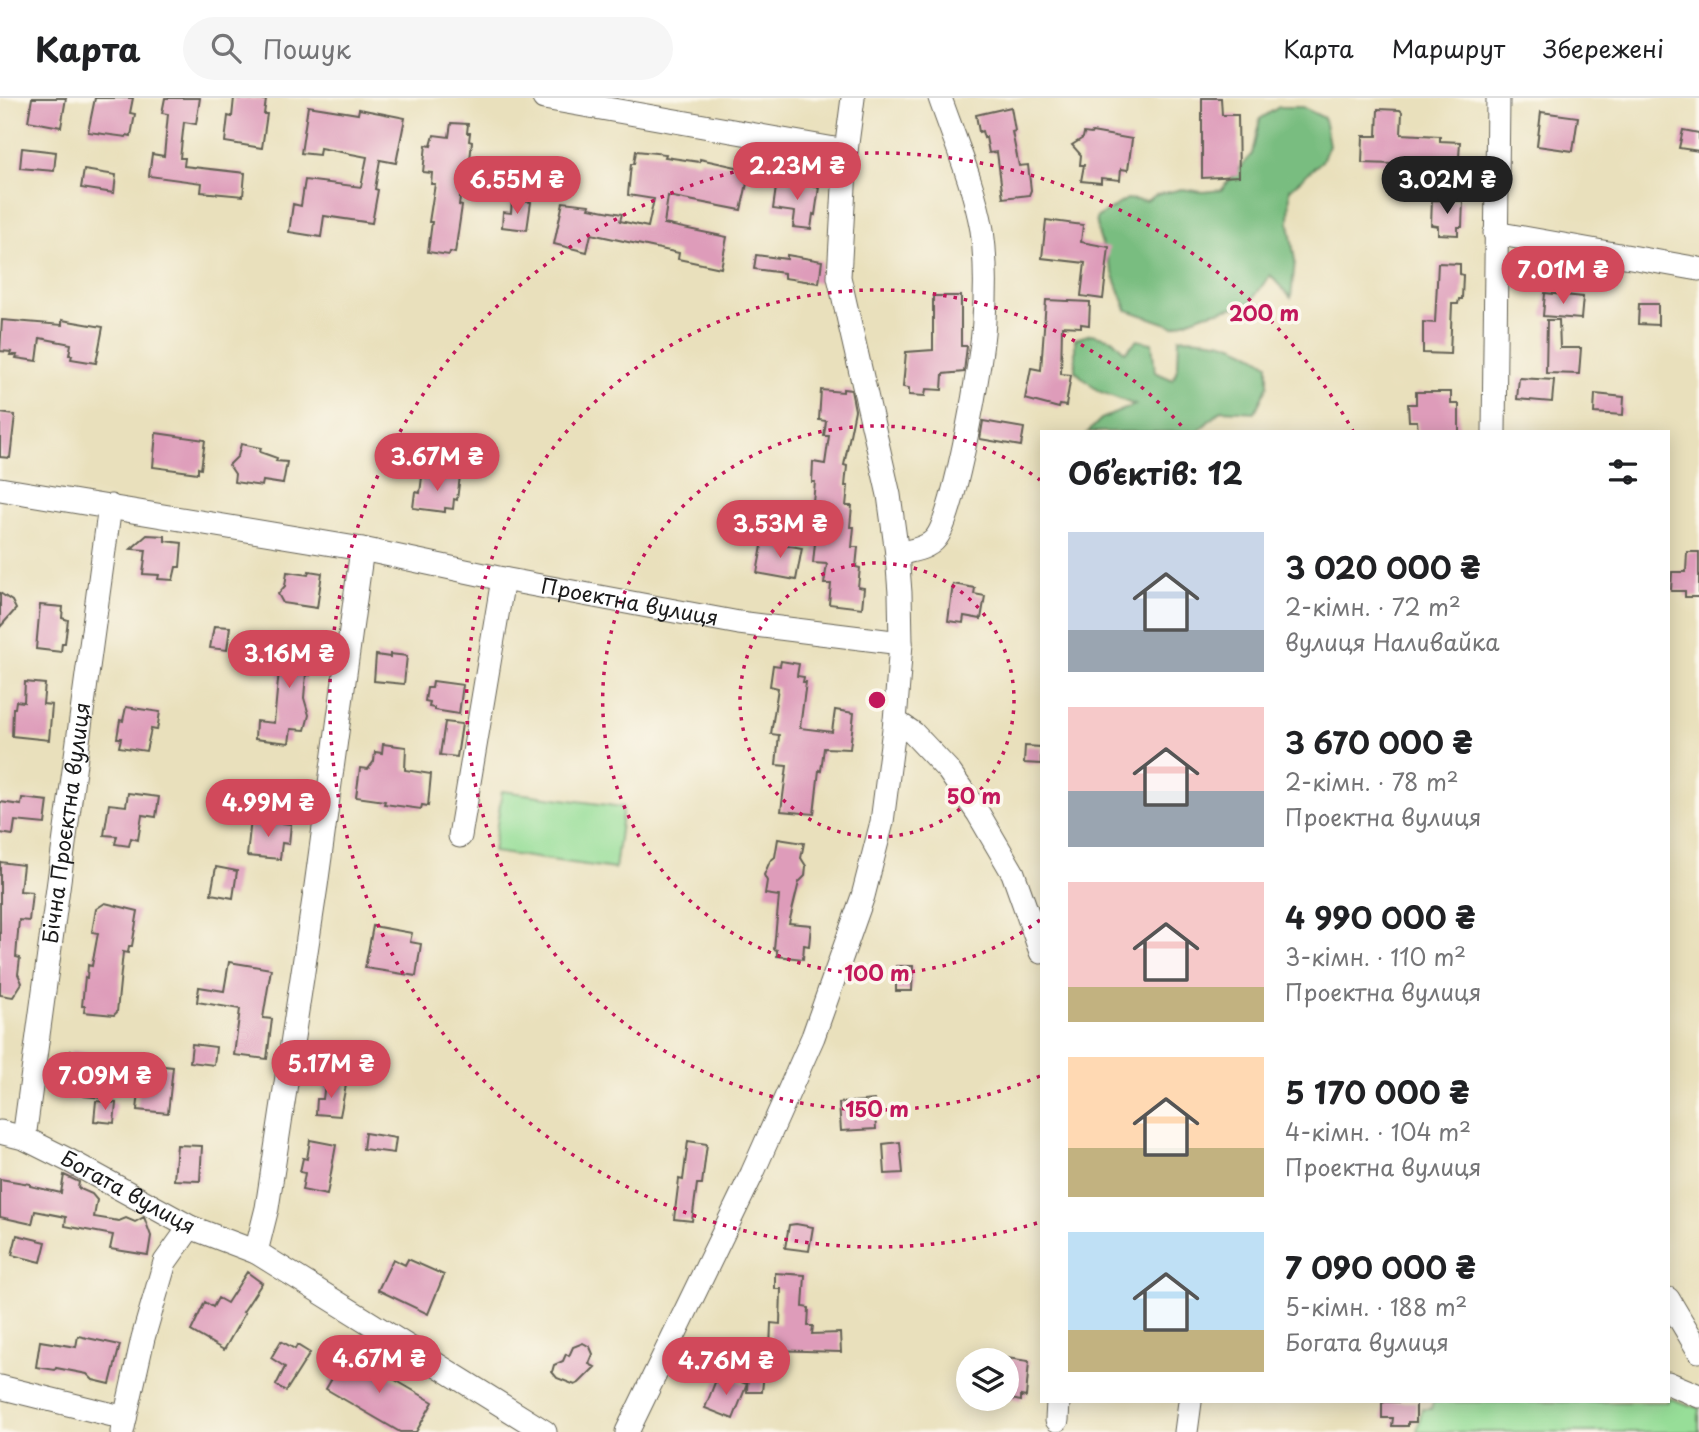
<!DOCTYPE html>
<html lang="uk">
<meta charset="utf-8">
<style>
body{margin:0;font-family:"Playpen Sans",sans-serif;background:#f6f6f6;color:#202124;height:100vh;display:flex;flex-direction:column;font-size:26px;white-space:nowrap}
*{box-sizing:border-box;margin:0}
p{font-size:23px;color:#757577}
.icon{flex:none;width:38px;height:38px;fill:none;stroke:currentColor;stroke-width:2;stroke-linecap:round;stroke-linejoin:round}
.map{position:relative;flex:1;overflow:hidden}
.sheet{position:absolute;left:1040px;top:332px;width:630px;height:973px;display:flex;flex-direction:column;background:#fff;border-radius:0px;box-shadow:0 4px 18px #0003}
.sheet>*{flex:none}
.tools{position:absolute;left:956px;top:1250px;display:grid;gap:14px}
.tools a{display:grid;place-items:center;width:63px;height:63px;border-radius:50%;background:#fff;box-shadow:0 4px 18px #0003;font-size:35px}
.price{position:absolute;translate:-50% -60px;padding:0 16px;border-radius:24px;background:#d1495b;color:#fff;font-size:23px;line-height:46px;filter:drop-shadow(0 2px 4px #0008)}
.price::after{content:'';position:absolute;left:50%;top:42px;width:21px;height:16px;margin-left:-10px;background:inherit;clip-path:polygon(0 0,100% 0,50% 100%)}
.price.selected{background:#222;color:#fff}
ul{padding:0;list-style:none}
li{display:flex;align-items:center;gap:21px;height:175px;padding:0 28px}
li span{display:grid;place-items:center;flex:none;width:196px;height:140px;border-radius:0px;color:#555}
li>.icon{margin-inline-start:auto}
span .icon{width:84px;height:84px;fill:#fffc;stroke-width:1}
li b{font-size:30px}
h2{display:flex;justify-content:space-between;align-items:center;height:84px;padding:0 28px;font-size:30px}
header{display:flex;align-items:center;gap:42px;box-sizing:border-box;height:98px;padding:0 35px;background:#fff;border-bottom:2px solid #e0e0e0}
header strong{font-size:33px}
nav{display:flex;gap:38px;margin-inline-start:auto;font-size:24px}
.search{width:490px;height:63px;background:#f6f6f6;display:flex;align-items:center;gap:18px;box-sizing:border-box;padding:0 24px;border-radius:38px;color:#757577;font-size:26px}
.map>svg:first-child{display:block}
</style>
<header>
<strong>Карта</strong>
<div class="search"><svg class="icon" aria-label="search" viewBox="0 0 24 24"><circle cx="10" cy="10" r="6"/><path d="M15 15l6 6"/></svg>Пошук</div>
<nav><a>Карта</a><a>Маршрут</a><a>Збережені</a></nav>
</header>
<div class="map">
<svg width="1699" height="1334" viewBox="0 0 1699 1334">
<rect width="100%" height="100%" fill="#fbf7ec"/>
<filter id="ink" filterUnits="userSpaceOnUse"><feTurbulence type="fractalNoise" baseFrequency=".0143" numOctaves="2"/><feDisplacementMap in="SourceGraphic" scale="14" xChannelSelector="R" yChannelSelector="G"/><feConvolveMatrix kernelMatrix="1 2 1 2 8 2 1 2 1" color-interpolation-filters="sRGB"/></filter>
<filter id="wash" filterUnits="userSpaceOnUse"><feTurbulence type="fractalNoise" baseFrequency=".00686" numOctaves="4" result="noise"/><feDisplacementMap in="SourceGraphic" scale="28" xChannelSelector="R" yChannelSelector="G"/><feGaussianBlur stdDeviation="1.57" result="paint"/><feColorMatrix in="noise" values="0 0 0 0 0 0 0 0 0 0 0 0 0 0 0 0 0 1.4 0 .05"/><feComposite in="paint" operator="in"/></filter>
<g filter="url(#wash)">
<rect width="100%" height="100%" fill="#e9e0bc"/>
<path fill="#97de98" stroke="#5a7d5a" stroke-width="2" d="M502 693 623 709 615 771 493 754Z
M1668 1300 1699 1310V1334H1417L1422 1311H1431L1433 1304H1668Z"/>
<path fill="#79bd80" stroke="#4a6c4e" stroke-width="2" d="M1279 9H1302L1324 20 1329 47 1322 63 1290 91 1289 125 1295 163 1291 200 1270 177 1249 206 1205 216 1173 228 1127 212 1099 138 1096 120 1127 101 1146 103 1156 97 1182 91 1203 94 1221 92 1252 56 1260 21Z
M1091 236 1112 241 1125 254 1137 242 1152 245 1155 274 1173 282 1178 268 1179 240C1219 241 1234 243 1268 266V287L1255 314 1221 312 1197 334H1088L1101 321 1135 307 1098 293 1075 273V241Z"/>
<g id="blocks">
<path fill="#de9cba" d="M32 0H66L61 29 28 23Z
M95 0H133L130 15 135 16 131 38 127 37 126 39 88 34Z
M165 0H200L196 26 184 24 180 60H185L184 68 245 75 243 98 201 94 202 85 149 78 152 56 164 58 168 16 162 15Z
M234 0 266 2 264 16H267L262 50 225 44 228 18 232 19Z
M1202 0H1221L1222 17H1238L1239 78 1202 80Z
M308 8 358 16 359 11 405 20 396 65 380 62 375 91 378 92 372 125 324 118 321 139 289 134 293 106 301 108 305 82 361 89 367 59 320 50 319 57 301 55Z
M1011 9 1015 33 1012 34 1019 68 1028 67 1031 92 1029 97 1003 100 997 54 989 55 986 39 984 40 982 33 979 34 976 17Z
M1378 11 1400 12 1402 14 1401 36 1440 38V43L1460 44 1458 75 1428 74V68L1424 67 1362 65 1363 38H1377Z
M1541 14 1578 19 1573 53 1537 48Z
M451 25 468 26 467 35H470L469 43 472 44 468 79H463L459 107 462 108 455 155 450 154 449 157 428 154 432 124H429L435 86H431L432 75 423 74 426 47 431 48 434 37 449 39Z
M1683 32 1699 35V53L1679 50Z
M1092 34 1132 41 1128 72 1121 71 1120 82 1101 80V85L1081 83 1084 67H1080L1081 57 1072 47 1083 40 1084 35 1091 36Z
M22 50 56 54 54 73 20 70Z
M636 53 666 56 665 59 700 64V61L750 72 741 112 668 98 664 126 727 139 721 170 678 161 679 155 591 136 587 154 554 146 563 104 590 107 589 110 622 116 620 123 648 129 654 101 628 97 631 66H634Z
M84 72 116 77 114 95 81 90Z
M777 82 819 89 815 117 813 116 811 131 793 129 795 114 773 111Z
M512 102 531 104 527 132 502 129 503 114 511 115Z
M1432 102 1463 103 1462 129H1458V137L1438 136V128L1431 127Z
M1046 122 1083 127 1081 144 1109 149 1103 201 1081 198 1085 165 1042 160Z
M756 157 787 161V157L822 163 819 185 784 180V175L754 171Z
M1438 165 1460 166V176L1463 177 1462 201H1459L1458 206H1452L1450 256 1423 255V224L1435 225Z
M1545 195 1583 199 1581 221 1543 218Z
M933 198H961V248H967L964 274 943 276 942 292 926 291 925 298 909 297V290L903 289 906 254 933 252Z
M1046 202 1090 204 1089 227 1081 226V229L1062 228 1061 276 1071 277 1066 308 1060 307 1059 310 1025 301 1031 270 1041 272Z
M1639 206H1658V227L1638 226Z
M2 222 62 227V222L103 229 96 265 71 261 72 257H69L71 246 40 240 37 263 16 260 17 257H10L11 254 0 253Z
M1547 222H1559L1560 250H1581L1579 276 1546 275Z
M1519 280 1554 282 1552 304 1517 301Z
M843 291 851 292 855 312 844 367 847 368 845 388H848L846 408H852L850 429H854L852 449H858L856 469 860 470 858 489 864 490 862 510 829 506 831 486H824L827 466 813 465 819 405 813 404 815 384H812L813 364 825 366 829 338H824L826 323 819 322 821 292 843 294Z
M1416 294H1451V306H1459V334H1418L1417 323H1409L1408 306H1416Z
M1595 296 1624 299 1623 317 1594 315Z
M0 315 15 317 10 360 0 359Z
M983 323 1024 330 1021 348 980 341Z
M156 335 205 342 201 371 198 370V375L153 369Z
M241 346 261 350 260 354 277 360 276 363 287 364 283 386 263 383 262 388 234 384 235 376 229 367 238 358Z
M434 375 460 378 457 402 454 401 453 411 445 410V414L413 410 415 394 420 395 422 379 434 380Z
M147 437 165 438V443L182 445 180 469H176L173 482 158 481 159 477 143 476 146 452 131 451Z
M763 443 802 450 796 482 757 475Z
M1687 454H1699V499H1685V493H1671L1672 474H1686Z
M309 473 322 475 317 510 283 505 278 496 285 488 287 474 308 477Z
M953 486 975 490 974 496 985 498 981 521 964 518 963 525 948 523Z
M0 495 12 503 16 511 0 529Z
M40 507 63 509 62 520 68 522 65 545H62L61 554 36 551Z
M214 528 230 529 227 552 210 550Z
M279 538 313 543 311 555 314 556 310 577 306 576 304 600 309 617 305 632 291 631 289 645 255 641 256 623 274 625 279 572H275L276 561H274L275 552 273 545Z
M390 556 407 558 404 586 374 583 376 557 390 559Z
M781 563 799 566 797 578 804 579 803 584H806L800 630 832 634 835 612 854 615 850 651 824 650 821 673 819 672 814 716 781 713 787 668 776 667 779 637 771 636 778 590 770 588 773 567 780 568Z
M433 583 463 587 459 616 434 612V610L429 609 430 604 425 603 427 590H432Z
M25 584 45 586 43 606 52 607 49 642 12 638 13 610H15L16 603 24 604Z
M126 609 160 614 157 632 151 631 146 653 119 649 121 640H117L120 622 123 623Z
M445 624 462 626 457 659 440 657Z
M383 646 406 649 405 672 431 676 428 708 422 707 421 711 384 706 385 703 356 699 360 670 368 671 374 663 375 654 382 655Z
M1025 648 1041 649V666L1024 665Z
M128 695 159 699 156 719 142 717 138 742 131 740 129 748 115 746 117 738 104 737 109 706 126 708Z
M22 700 48 703 45 726 15 723 13 737 0 735V704L21 707Z
M251 721 291 726 289 746 282 745 280 761 247 758Z
M778 741 804 745 801 760 806 768 805 778 799 784 789 825 811 827 809 848 804 847 803 861 777 858V852L774 851 779 798 765 796 767 783 764 777 770 763 775 759Z
M0 764 23 767 20 793 32 794 29 823 19 822 16 859 20 860 18 876 22 885 13 899 0 897Z
M216 769 237 773 233 800 211 796Z
M105 805 138 813 132 848H129L128 855 123 854 117 914 114 917 84 914 85 908H82L85 879 87 880 88 867 92 868 98 835 92 834 96 811Z
M373 828 412 835 410 844 421 846 416 878 365 870Z
M229 864 271 871 263 920 272 921 267 961 234 957 240 911 197 904 199 889 224 893Z
M896 868H913L912 893H896Z
M192 946 216 949 214 967 190 964Z
M71 953 100 957 105 962 107 966 102 1000 84 998 80 993 70 991 72 981 67 980Z
M142 966 173 969 168 1015 137 1012Z
M325 985 346 987 340 1018 316 1016 317 1001H323Z
M874 1002 876 1031 841 1033 839 1005Z
M96 1003 116 1005 114 1025 94 1023Z
M365 1035 396 1040 394 1055 363 1051Z
M310 1042 336 1047 327 1097 302 1092 305 1075 300 1074 303 1060 307 1061Z
M688 1043 707 1046 702 1086H697L692 1123 674 1121 679 1081 683 1082Z
M900 1044 903 1075 885 1076 883 1046Z
M177 1047 202 1048 200 1083 174 1082Z
M64 1077 79 1084 78 1090 92 1096 97 1102 94 1119 119 1123 126 1120 135 1124 144 1119 151 1138 148 1157 110 1151 113 1137 65 1128 66 1119 35 1113 32 1126 0 1119V1081L30 1086V1088L61 1095Z
M796 1126 813 1129 809 1153 785 1150 789 1127Z
M17 1137 46 1144 41 1164 12 1157Z
M393 1161 405 1167 408 1161 444 1177 428 1216 378 1192Z
M247 1174 262 1185 243 1214 245 1215 224 1252 191 1233 205 1204 213 1209 218 1200 227 1205Z
M775 1175 805 1177 803 1209 809 1210 808 1228H813L812 1236 840 1235 841 1254 770 1252 771 1225 780 1226 781 1191H775Z
M78 1238 120 1247 110 1286 93 1282 87 1276 56 1270 55 1272 36 1269 40 1243 76 1249Z
M281 1243 295 1251 297 1247 310 1255 286 1293 276 1287 285 1269 271 1260Z
M583 1245 590 1249 593 1256 589 1266 595 1269 579 1285 575 1287 557 1280 552 1274 554 1267 563 1263 566 1256 569 1258 573 1249Z
M749 1253H766L762 1294H747Z
M347 1254 433 1304 416 1334H400L326 1291Z
M1006 1260 1029 1263 1026 1299 1021 1298V1303L1006 1300Z
M725 1278 747 1286 733 1321 705 1310 716 1282 723 1284Z
M1385 1304H1416V1324H1408V1328H1392L1393 1320H1382V1305Z"/>
</g>
</g>
<g filter="url(#ink)">
<use href="#blocks" fill-opacity="0" stroke="#646154" stroke-width="2"/>
<g fill="none" stroke-linecap="round" stroke-linejoin="round">
<defs>
<g id="minor">
<path d="M544 0 846 53"/>
<path d="M1495 135 1699 171"/>
<path d="M1494 334 1498 0"/>
<path d="M0 391 362 451 316 788 267 1110 256 1154"/>
<path id="s1" d="M362 451 503 481 739 525 901 545"/>
<path d="M897 456C909 453 928 451 936 440 955 417 983 257 984 222 986 193 986 161 982 132 974 87 955 43 940 0"/>
<path d="M895 623 913 635 948 672 978 715 1013 775 1041 854"/>
<path d="M460 738 503 481"/>
<path id="s2" d="M0 1034 24 1040 68 1062 190 1129 256 1154 545 1334"/>
<path id="s3" d="M24 1040 110 408"/>
<path d="M1668 1201 1699 1253"/>
<path d="M1668 1285 1699 1298"/>
<path d="M0 1289 125 1320"/>
<path d="M1057 1322 1058 1304"/>
<path d="M122 1334 143 1240 165 1164 190 1129"/>
<path d="M627 1334 752 1076 813 939 863 798 882 724 895 623 901 545 900 495 897 456 889 397 839 179 846 53 853 0"/>
<path d="M1186 1334 1190 1304"/>
</g>
</defs>
<use href="#minor" stroke="#646154" stroke-width="25"/>
<use href="#minor" stroke="#fff" stroke-width="23"/>
</g>
</g>
<g fill="none" stroke="#c2185b" stroke-width="3.5" stroke-dasharray="3.5 7">
<circle cx="877" cy="602" r="137"/>
<path d="M1040 822A274 274 0 1 1 1040 382"/>
<path d="M1040 978A410 410 0 1 1 1186 333"/>
<path d="M1037 1125A547 547 0 1 1 1353 333"/>
</g>
<g text-anchor="middle" stroke-width="7" stroke-linejoin="round" paint-order="stroke">
<g font-size="21" fill="#1c1c1c" stroke="#fbf7ec">
<text dy="7" stroke="none"><textPath href="#s1" startOffset="273">Проектна вулиця</textPath></text>
<text dy="7" stroke="none"><textPath href="#s3" startOffset="318">Бічна Проєктна вулиця</textPath></text>
<text dy="7" stroke="none"><textPath href="#s2" startOffset="142">Богата вулиця</textPath></text>
</g>
</g>
<circle cx="877" cy="602" r="10" fill="#c2185b" stroke="#fbf7ec" stroke-width="3.5"/>
<g font-size="21" text-anchor="middle" font-weight="bold" fill="#c2185b" stroke="#fbf7ec" stroke-width="7" stroke-linejoin="round" paint-order="stroke">
<text x="1264" y="223">200 m</text>
<text x="974" y="706">50 m</text>
<text x="877" y="883">100 m</text>
<text x="877" y="1019">150 m</text>
</g>
</svg>
<div class="tools">
<a><svg class="icon" aria-label="layers" viewBox="0 0 24 24"><path d="M12 4l9 5-9 5-9-5zM3 14l9 5 9-5"/></svg></a>
</div>
<b class="price" style="left:797px;top:104px">2.23M ₴</b>
<b class="price" style="left:517px;top:118px">6.55M ₴</b>
<b class="price selected" style="left:1447px;top:118px">3.02M ₴</b>
<b class="price" style="left:1563px;top:208px">7.01M ₴</b>
<b class="price" style="left:437px;top:395px">3.67M ₴</b>
<b class="price" style="left:780px;top:462px">3.53M ₴</b>
<b class="price" style="left:289px;top:592px">3.16M ₴</b>
<b class="price" style="left:268px;top:741px">4.99M ₴</b>
<b class="price" style="left:331px;top:1002px">5.17M ₴</b>
<b class="price" style="left:105px;top:1014px">7.09M ₴</b>
<b class="price" style="left:379px;top:1297px">4.67M ₴</b>
<b class="price" style="left:726px;top:1299px">4.76M ₴</b>
<section class="sheet">
<h2>Об’єктів: 12<svg class="icon" aria-label="filters" viewBox="0 0 24 24"><path d="M4 7h16M4 17h16"/><circle cx="9" cy="7" r="2"/><circle cx="15" cy="17" r="2"/></svg></h2>
<ul>
<li><span style="background:linear-gradient(#c9d6e8 70%,#9aa5b1 0)"><svg class="icon" aria-label="home" viewBox="0 0 24 24"><path d="M3 11l9-7 9 7M6 9v11h12V9"/></svg></span><div><b>3 020 000 ₴</b><p>2-кімн. · 72 m²</p><p>вулиця Наливайка</p></div></li>
<li><span style="background:linear-gradient(#f6c9c9 60%,#9aa5b1 0)"><svg class="icon" aria-label="home" viewBox="0 0 24 24"><path d="M3 11l9-7 9 7M6 9v11h12V9"/></svg></span><div><b>3 670 000 ₴</b><p>2-кімн. · 78 m²</p><p>Проектна вулиця</p></div></li>
<li><span style="background:linear-gradient(#f6c9c9 75%,#c2b280 0)"><svg class="icon" aria-label="home" viewBox="0 0 24 24"><path d="M3 11l9-7 9 7M6 9v11h12V9"/></svg></span><div><b>4 990 000 ₴</b><p>3-кімн. · 110 m²</p><p>Проектна вулиця</p></div></li>
<li><span style="background:linear-gradient(#ffd9b3 65%,#c2b280 0)"><svg class="icon" aria-label="home" viewBox="0 0 24 24"><path d="M3 11l9-7 9 7M6 9v11h12V9"/></svg></span><div><b>5 170 000 ₴</b><p>4-кімн. · 104 m²</p><p>Проектна вулиця</p></div></li>
<li><span style="background:linear-gradient(#bfe0f5 70%,#c2b280 0)"><svg class="icon" aria-label="home" viewBox="0 0 24 24"><path d="M3 11l9-7 9 7M6 9v11h12V9"/></svg></span><div><b>7 090 000 ₴</b><p>5-кімн. · 188 m²</p><p>Богата вулиця</p></div></li>
</ul>
</section>
</div>
